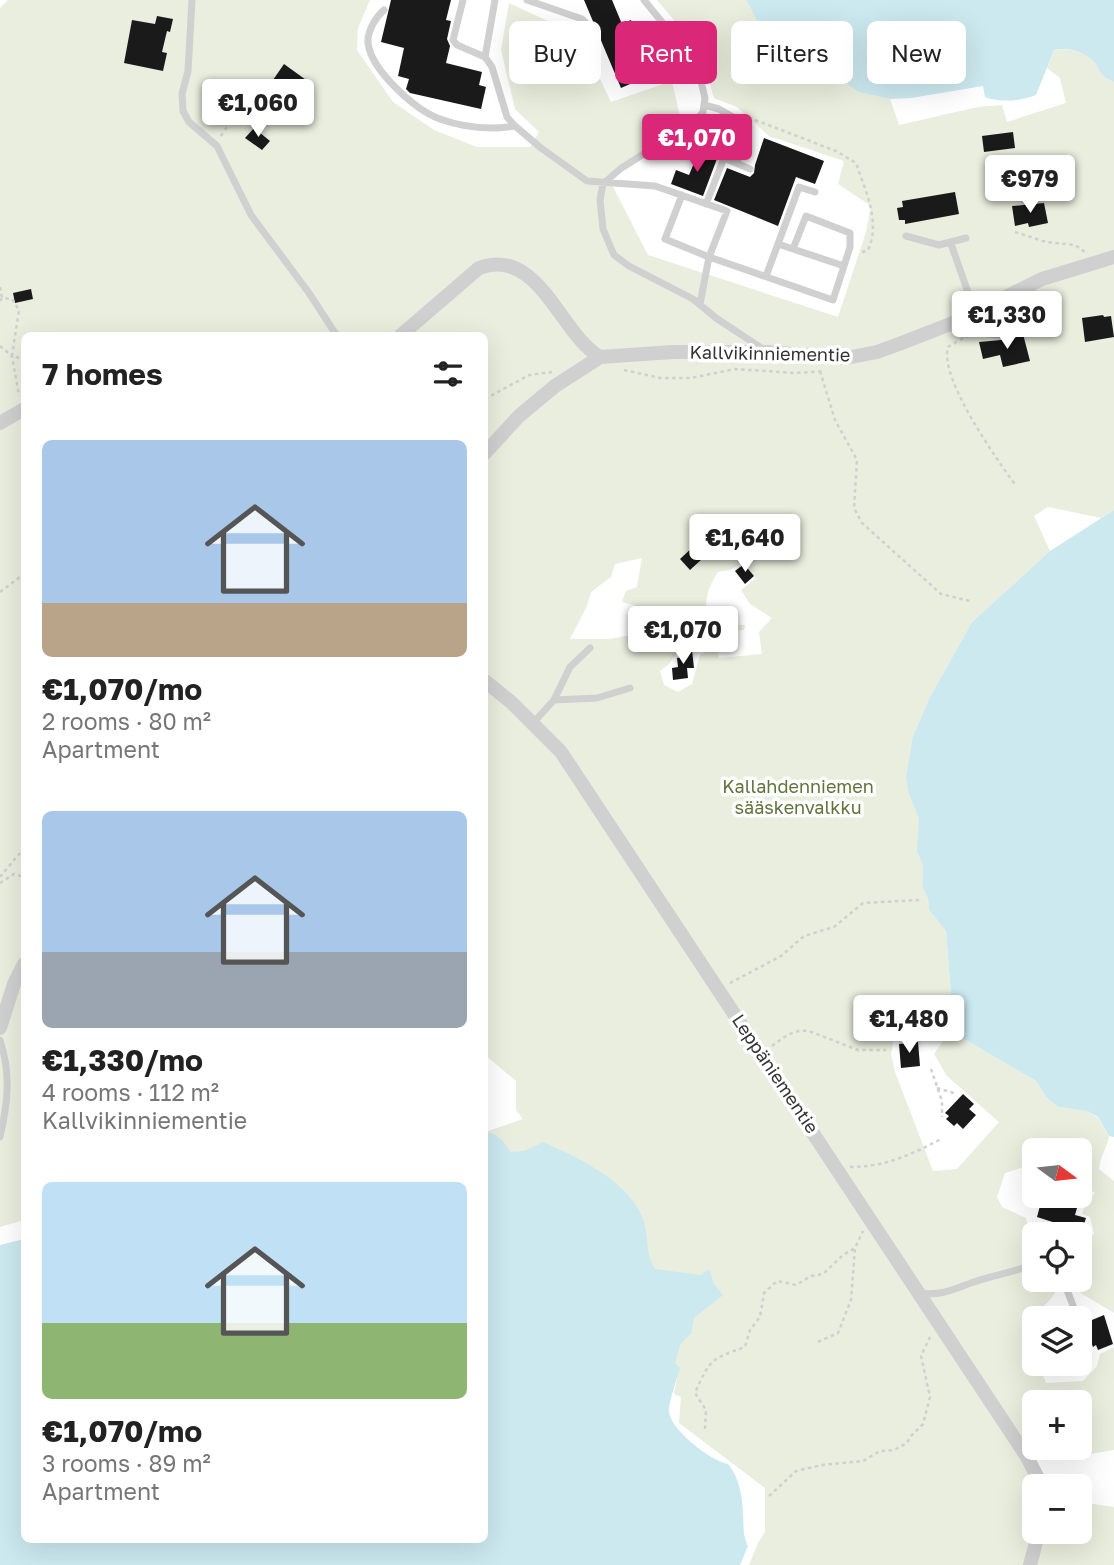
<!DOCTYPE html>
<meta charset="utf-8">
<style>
body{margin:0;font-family:"Golos Text",sans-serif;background:#f6f6f6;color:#222;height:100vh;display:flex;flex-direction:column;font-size:26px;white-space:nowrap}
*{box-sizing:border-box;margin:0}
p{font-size:23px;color:#767676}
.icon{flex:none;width:38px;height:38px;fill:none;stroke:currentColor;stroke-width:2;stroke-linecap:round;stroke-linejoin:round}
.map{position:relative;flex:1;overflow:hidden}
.side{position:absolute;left:21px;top:332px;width:467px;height:1211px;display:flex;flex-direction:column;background:#fff;border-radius:10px;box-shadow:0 7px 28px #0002}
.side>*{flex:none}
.guide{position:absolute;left:509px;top:21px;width:499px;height:63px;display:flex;gap:14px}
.needle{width:46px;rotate:105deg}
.fabs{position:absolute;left:1022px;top:1138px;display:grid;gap:14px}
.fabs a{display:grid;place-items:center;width:70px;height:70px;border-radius:10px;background:#fff;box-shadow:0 7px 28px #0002;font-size:35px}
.price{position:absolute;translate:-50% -60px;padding:0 16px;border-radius:7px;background:#fff;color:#222;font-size:23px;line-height:46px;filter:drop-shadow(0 2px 4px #0008)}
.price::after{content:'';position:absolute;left:50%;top:42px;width:21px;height:16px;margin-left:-10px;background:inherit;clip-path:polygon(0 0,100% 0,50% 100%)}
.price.active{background:#db2777;color:#fff}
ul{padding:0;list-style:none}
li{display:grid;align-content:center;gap:14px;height:371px;padding:0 21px}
li span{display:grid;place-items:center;height:217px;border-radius:10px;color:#555}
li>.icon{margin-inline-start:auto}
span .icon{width:126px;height:126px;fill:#fffc;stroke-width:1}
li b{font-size:30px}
h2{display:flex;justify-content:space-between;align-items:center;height:84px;padding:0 21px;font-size:30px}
.tag{padding:0 24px;border-radius:10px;background:#fff;box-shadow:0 7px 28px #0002;font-size:24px;line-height:63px}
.tag.active{background:#db2777;color:#fff}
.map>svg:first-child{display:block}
</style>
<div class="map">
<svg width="1114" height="1565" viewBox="0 0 1114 1565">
<rect width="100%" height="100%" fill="#fff"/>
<path fill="#e9eede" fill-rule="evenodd" d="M8 0H370L358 28 357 50 393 102 434 130 477 147H530L539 132 515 109 501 50 509 3 580 36 611 102 672 81 681 121 608 177 648 255 838 317 866 232 871 206 838 184 844 161 769 136 737 107 714 98C703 56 685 32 657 0H746L752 11 872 95 890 99 899 125 978 107 1002 105 1007 122 1066 103 1060 78 1047 68 1054 50C1067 48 1080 50 1091 59 1102 68 1096 74 1114 82V510L1101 518 1048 507 1034 516 1050 551 972 622 930 697 913 736 923 865 922 886 928 899 929 910 946 931 951 995 912 1003 894 1039 891 1054 895 1072 933 1171 957 1169 999 1122 947 1076 934 1054 947 1035 959 1036 1036 1081 1046 1097 1058 1107 1087 1111 1098 1118 1109 1136C1107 1149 1100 1156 1099 1169L1114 1181V1313L1079 1292 1075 1286 1077 1279H1080V1243L1084 1242 1094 1234 1090 1217 1082 1214 1085 1205 1095 1193 1080 1183V1150H1034V1174L1021 1168 1005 1173 997 1197 1002 1207 1026 1218 1029 1234 1034 1236V1279L1063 1281 1050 1300 1035 1314 1032 1347 1034 1363H1038L1046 1383 1083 1381 1097 1366 1100 1354 1114 1347V1450L1073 1457H1038L1026 1468 1034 1486V1531H1080V1502L1114 1507V1565H749L758 1543 765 1532V1488L679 1423 681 1397 674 1394 677 1377 485 1132 523 1119 516 1110V1081L485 1055V336H24V1220L0 1227V8ZM642 558 637 587 626 591 622 602 643 608 631 635 610 639H570L587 606 591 592 611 577 615 564ZM743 562 756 578 741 590 750 604 772 618 759 632 762 654 719 658 717 645 700 655 692 684 678 692 664 685 660 671 668 665 683 645 699 640 712 632 744 630 745 625 708 624C704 603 706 590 718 572L730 570ZM1034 1402H1080V1447H1034Z"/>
<path fill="#cce9f0" d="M746 0H1114V82C1095 74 1102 68 1091 59 1080 50 1067 47 1054 50L1036 95C1021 101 1001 103 985 97L983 86 911 98 890 99 859 92 805 56 767 38Z
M1114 510V1137L1109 1136 1098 1117 1087 1111 1058 1107 1046 1097 1036 1081 959 1036 958 1017 951 995 946 931 929 910 928 899 922 886 923 865 917 851 919 818 909 794 906 778 913 736 930 697 972 622 1050 551Z
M485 1132C496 1132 506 1143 510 1152L524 1151 543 1142C577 1157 633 1183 644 1222 649 1239 645 1253 655 1269L701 1275 709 1269 714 1284 723 1295 694 1318 691 1333 680 1345 675 1363 680 1368C678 1374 668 1406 669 1411 670 1430 711 1461 728 1464 739 1477 742 1495 743 1512 744 1525 742 1534 748 1546L740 1565H0V1245L24 1239V1540H485Z"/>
<path fill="#1a1a1a" d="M391 0H451L446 20 451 21 447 39 450 46 446 63 482 72 479 85 486 87 481 109 410 93 406 89 409 79 398 76 404 48 381 42Z
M584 0H612L622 24 631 20 653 74 621 88Z
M157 16 173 19 170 32 167 31 162 52 167 53 163 71 124 63 132 20 155 24Z
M284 64 313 85 305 97 286 84 283 88 273 80Z
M254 128 270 141 262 150 245 138Z
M1013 132 1015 148 984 152 982 136Z
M764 138 824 161 815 184 796 177 778 226 714 200 727 168 750 177 754 173 755 165Z
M700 149 718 156 703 196 671 184 676 170 689 175Z
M955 192 959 214 905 224V220H899L897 208 903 207 902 201Z
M1044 203 1048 223 1029 227 1028 223 1015 226 1012 206Z
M31 289 33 299 15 303 13 293Z
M1103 315 1104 317 1111 316 1114 337 1085 342 1082 318Z
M1023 334 1030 361 1003 367 1000 355 983 359 979 342 1012 339Z
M694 546 701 554 699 556 702 559 690 570 680 559Z
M744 564 754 576 745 584 735 571Z
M692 650 694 668H687L688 678 673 680 672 668 678 667 677 658 683 657 682 651Z
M918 1042 920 1066 901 1068 899 1044Z
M963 1094 974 1104 969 1109 976 1115 963 1129 957 1123 954 1126 946 1119 949 1116 945 1113Z
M1041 1202 1062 1208 1064 1204 1077 1208 1075 1215 1086 1218 1082 1230 1076 1232 1061 1227 1062 1225 1037 1217Z
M1104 1315 1113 1344 1098 1350 1096 1345 1093 1347 1088 1334 1080 1337V1325Z"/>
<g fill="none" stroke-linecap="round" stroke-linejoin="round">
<path stroke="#d0d0d0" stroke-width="2.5" stroke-dasharray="3.5 3.5" stroke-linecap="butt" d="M742 115 836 151 856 163C865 190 881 222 868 250L860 253
M221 136C231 121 248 92 267 88 277 86 285 92 293 97
M1015 232 1046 242 1075 245 1085 252
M0 287 2 298
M0 301 2 298 12 299 19 310 12 356 24 359
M969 335 948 347C939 379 997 459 1016 486
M0 346 12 356 19 396
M624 370 660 378H691L735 369 795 373 825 371
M820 371 835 420 857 460 854 508 862 523 941 594 970 601
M485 399 529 375 552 372
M0 592 24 574
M0 877 24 848
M0 883 14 874 24 877
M730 983 781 956 804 936 834 927 863 903 919 900
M772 1046C784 1037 794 1029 809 1031L858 1050H886
M931 1069 942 1101V1117
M937 1088 954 1093
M850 1167C884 1167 911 1155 941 1139
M818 1342 838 1333 851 1300 855 1248
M705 1429 706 1410 695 1393C710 1359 711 1359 745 1347L750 1330 760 1317 764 1293 777 1281 796 1285 811 1276 823 1274 843 1255 855 1248 863 1231
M769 1496 796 1471 822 1465 863 1461 880 1451 894 1450 907 1443 910 1437 923 1424 930 1397 921 1356 930 1337"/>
<path stroke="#d0d0d0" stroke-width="7" d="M192 0 188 71 182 94 183 111 189 122 217 146 251 215 309 293 337 336
M463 0 453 40 457 45 485 57 492 67 507 117 515 126 541 148 587 181 655 186 727 211 709 257 833 300 844 266 778 244 766 276
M527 0 582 19 590 27
M644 0 697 65 705 98 703 112 692 126 666 146 645 153 620 169 603 184 600 200 603 229 614 255 629 266 693 299 716 318 763 349
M384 10C376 17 367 31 368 43 371 70 415 110 440 119 465 128 489 130 515 126
M485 57 495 0
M704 105 719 109 733 117 738 158 737 163
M682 195 665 239 709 257 700 304
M706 204 724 158 750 169
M906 236 939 245 966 238
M778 244 799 187 815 192
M951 244 975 312
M793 249 806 216 850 233V247L844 266
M968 316C975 336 991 337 1011 333
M554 700 597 698 630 688
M533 723 554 700 570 667 590 648
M0 1040C11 1074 8 1102 0 1137
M1035 1228 1047 1234
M1080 1236 1087 1238
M1070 1279 1067 1290 1077 1316
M920 1293C943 1296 953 1289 974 1282 994 1275 1015 1272 1034 1264"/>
<path stroke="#d0d0d0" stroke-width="14" d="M400 336 479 268C539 246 559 333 600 357
M0 423 24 409
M485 453 519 416 555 386 600 357 673 352H767L846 358 877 352 899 344 953 323 1042 279 1114 257
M485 681 511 702 561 752 1027 1457 1042 1486
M0 1028 14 984 24 964
M1030 1565 1039 1531"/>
</g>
<g text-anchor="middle" stroke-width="7" stroke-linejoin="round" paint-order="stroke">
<g font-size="18" fill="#333" stroke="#fff">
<text transform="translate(770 354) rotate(1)" y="6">Kallvikinniementie</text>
<text transform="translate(775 1074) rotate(56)" y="6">Leppäniementie</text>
</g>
<g font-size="18" fill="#61733b" stroke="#fff">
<text x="798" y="793">Kallahdenniemen<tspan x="798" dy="21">sääskenvalkku</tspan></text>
</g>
</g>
</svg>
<div class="fabs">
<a><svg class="needle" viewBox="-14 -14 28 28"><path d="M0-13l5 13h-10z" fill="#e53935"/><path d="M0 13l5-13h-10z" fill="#767676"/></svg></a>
<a><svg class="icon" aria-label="locate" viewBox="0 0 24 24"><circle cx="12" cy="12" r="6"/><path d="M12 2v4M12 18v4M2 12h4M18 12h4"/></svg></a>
<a><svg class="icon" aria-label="layers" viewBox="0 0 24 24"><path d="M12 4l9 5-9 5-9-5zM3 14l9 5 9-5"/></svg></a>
<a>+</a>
<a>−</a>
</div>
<b class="price" style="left:258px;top:139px">€1,060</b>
<b class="price active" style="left:697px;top:174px">€1,070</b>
<b class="price" style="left:1030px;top:215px">€979</b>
<b class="price" style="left:1007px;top:351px">€1,330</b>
<b class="price" style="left:745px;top:574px">€1,640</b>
<b class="price" style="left:683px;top:666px">€1,070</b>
<b class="price" style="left:909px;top:1055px">€1,480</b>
<div class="guide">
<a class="tag">Buy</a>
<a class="tag active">Rent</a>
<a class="tag">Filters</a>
<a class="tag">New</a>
</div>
<section class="side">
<h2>7 homes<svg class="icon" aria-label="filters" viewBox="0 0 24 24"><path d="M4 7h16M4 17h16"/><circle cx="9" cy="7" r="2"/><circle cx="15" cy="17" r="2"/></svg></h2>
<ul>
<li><span style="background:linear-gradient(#a9c7e8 75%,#b9a48a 0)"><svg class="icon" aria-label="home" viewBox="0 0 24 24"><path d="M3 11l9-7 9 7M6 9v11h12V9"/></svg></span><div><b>€1,070/mo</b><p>2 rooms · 80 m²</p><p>Apartment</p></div></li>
<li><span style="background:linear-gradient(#a9c7e8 65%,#9aa5b1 0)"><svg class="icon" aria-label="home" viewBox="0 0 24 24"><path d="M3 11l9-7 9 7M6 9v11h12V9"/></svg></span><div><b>€1,330/mo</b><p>4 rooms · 112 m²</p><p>Kallvikinniementie</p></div></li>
<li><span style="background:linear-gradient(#bfe0f5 65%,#8fb573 0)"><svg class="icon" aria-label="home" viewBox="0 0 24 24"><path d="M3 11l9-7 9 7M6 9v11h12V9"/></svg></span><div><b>€1,070/mo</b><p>3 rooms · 89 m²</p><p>Apartment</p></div></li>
</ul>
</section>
</div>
